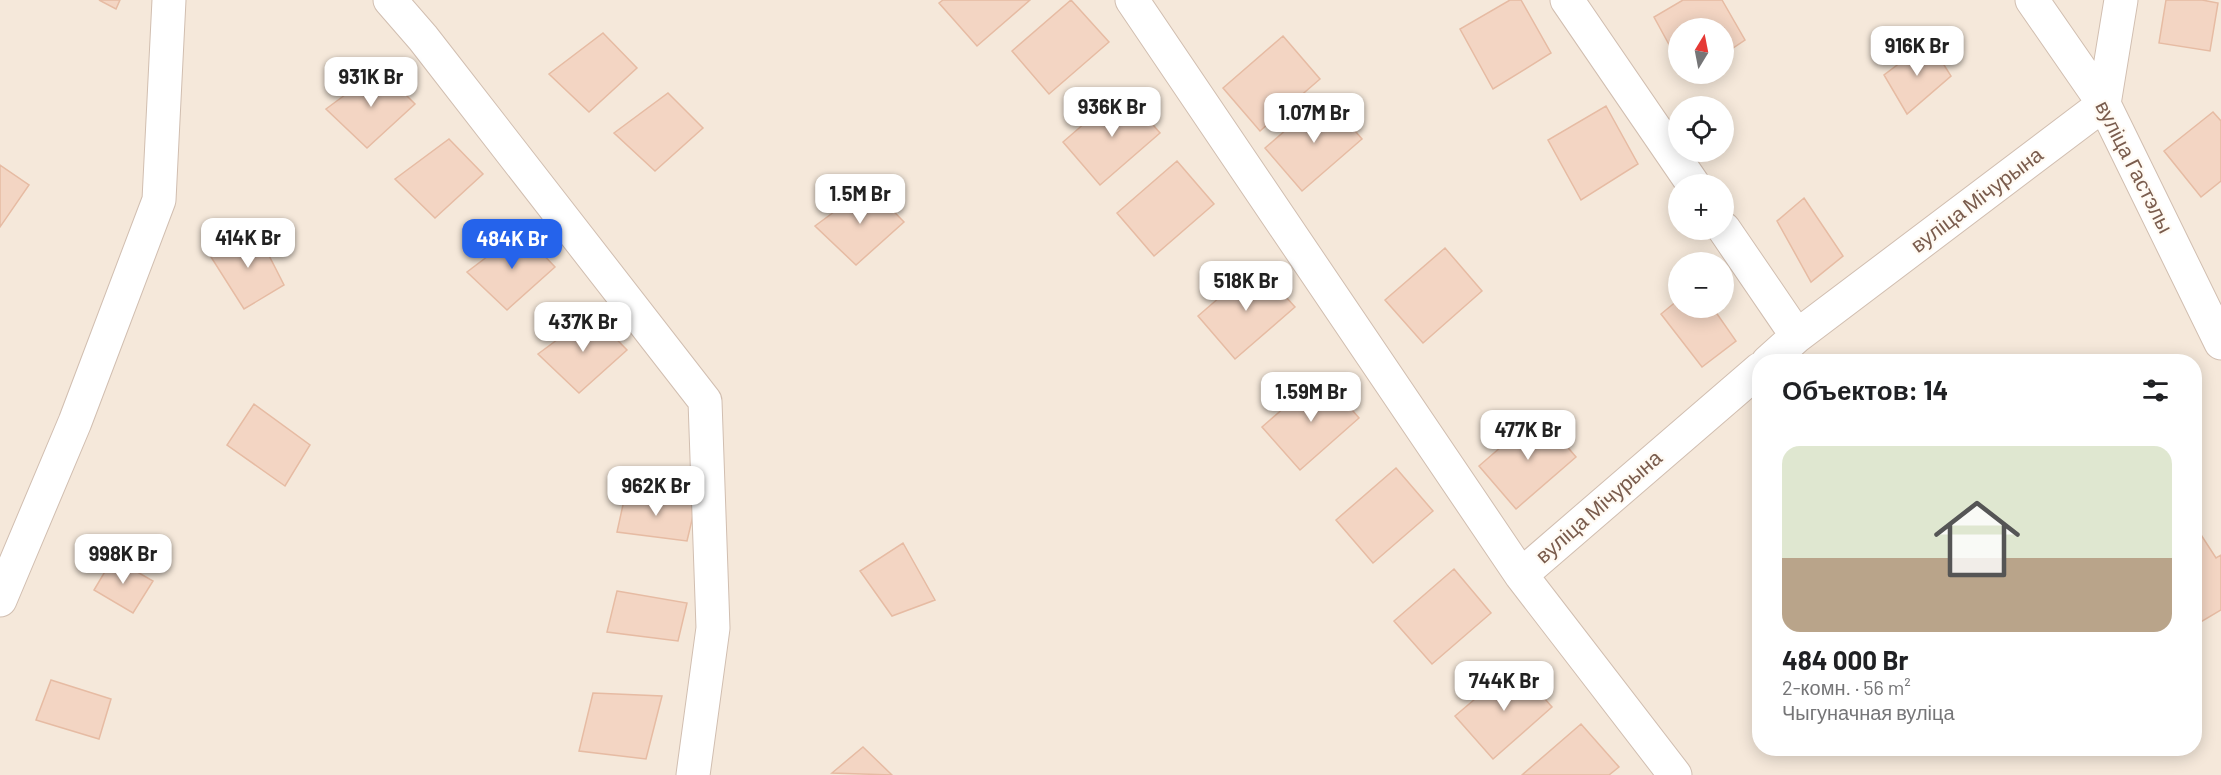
<!DOCTYPE html>
<html lang="ru">
<meta charset="utf-8">
<style>
body{margin:0;font-family:Barlow,sans-serif;background:#f6f6f6;color:#202124;height:100vh;display:flex;flex-direction:column;font-size:22px;white-space:nowrap}
*{box-sizing:border-box;margin:0}
p{font-size:20px;color:#757577}
.icon{flex:none;width:33px;height:33px;fill:none;stroke:currentColor;stroke-width:2;stroke-linecap:round;stroke-linejoin:round}
.map{position:relative;flex:1;overflow:hidden}
.panel{position:absolute;left:1752px;top:354px;width:450px;height:402px;display:flex;flex-direction:column;background:#fff;border-radius:24px;box-shadow:0 3px 15px #0003}
.panel>*{flex:none}
.needle{width:39px;rotate:10deg}
.controls{position:absolute;left:1668px;top:18px;display:grid;gap:12px}
.controls a{display:grid;place-items:center;width:66px;height:66px;border-radius:50%;background:#fff;box-shadow:0 3px 15px #0003;font-size:30px}
.price{position:absolute;translate:-50% -51px;padding:0 14px;border-radius:12px;background:#fff;color:#222;font-size:20px;line-height:39px;filter:drop-shadow(0 2px 3px #0008)}
.price::after{content:'';position:absolute;left:50%;top:36px;width:18px;height:14px;margin-left:-9px;background:inherit;clip-path:polygon(0 0,100% 0,50% 100%)}
.price.current{background:#2563eb;color:#fff}
ul{padding:0;list-style:none}
li{display:grid;align-content:center;gap:12px;height:318px;padding:0 30px}
li+li{border-top:2px solid #e0e0e0}
li span{display:grid;place-items:center;height:186px;border-radius:18px;color:#555}
li>.icon{margin-inline-start:auto}
span .icon{width:108px;height:108px;fill:#fffc;stroke-width:1}
li b{font-size:26px}
h2{display:flex;justify-content:space-between;align-items:center;height:72px;padding:0 30px;font-size:26px}
.map>svg:first-child{display:block}
</style>
<div class="map">
<svg width="2221" height="775" viewBox="0 0 2221 775">
<rect width="100%" height="100%" fill="#fdf6ec"/>
<path fill="#f5e8da" fill-rule="evenodd" d="M0 0H2221V775H0ZM1678 28H1724V74H1678ZM1678 106H1724V152H1678ZM1678 184H1724V230H1678ZM1678 262H1724V308H1678ZM1760 362H2194V748H1760Z"/>
<path fill="#f3d5c3" stroke="#e6bba3" stroke-width="1.5" d="M99 0H120L116 9Z
M943 0H1030L977 46 939 3Z
M1071 0 1109 42 1049 94 1012 51Z
M1510 0H1521L1551 53 1493 89 1460 29Z
M1683 0H1722L1745 40 1724 54V28H1678V61L1654 17Z
M2166 0H2202L2218 3 2210 51 2159 43Z
M603 33 637 68 589 112 549 74Z
M1283 36 1320 79 1260 131 1223 88Z
M1929 41 1951 76 1907 114 1884 75Z
M380 69 415 104 367 148 326 109Z
M1123 90 1160 133 1100 185 1063 142Z
M668 93 703 128 655 171 614 133Z
M1325 96 1362 139 1302 191 1265 148Z
M1606 106 1638 164 1581 200 1548 140Z
M2213 112 2221 121V181L2201 197 2164 151Z
M449 139 483 174 435 218 395 179Z
M1177 161 1214 204 1154 256 1117 213Z
M0 165 29 185 0 227Z
M869 186 904 222 856 265 815 226Z
M1804 198 1843 256 1811 282 1777 221Z
M255 228 284 285 244 309 211 257Z
M521 231 555 267 507 310 467 272Z
M1445 248 1482 291 1423 343 1385 300Z
M1257 265 1295 307 1235 359 1198 316Z
M1678 300V308H1713L1736 341 1702 367 1661 314Z
M592 314 627 350 579 393 538 354Z
M1322 375 1359 418 1300 470 1262 427Z
M254 404 310 445 285 486 227 445Z
M1539 414 1576 457 1516 509 1479 466Z
M1396 468 1433 511 1373 563 1336 520Z
M626 491 696 503 687 541 617 532Z
M2194 524 2216 558 2221 555V610L2194 626Z
M903 543 935 600 892 616 860 571Z
M113 558 153 581 133 613 94 590Z
M1454 569 1491 613 1432 664 1394 621Z
M617 591 687 603 678 641 607 632Z
M1515 665 1552 707 1493 759 1455 716Z
M51 680 111 699 99 739 36 720Z
M593 693 662 696 646 759 579 751Z
M1581 724 1619 767 1609 775H1522Z
M863 747 892 775 832 773Z"/>
<g fill="none" stroke-linecap="round" stroke-linejoin="round">
<defs>
<path id="minor" d="M390 0 423 38 705 401 713 628 693 775
M1132 0 1521 575 1675 775
M1567 0 1693 184
M2032 0 2104 104 2221 343
M1724 229 1797 336
M1768 362 1797 336 2104 104 2121 0
M1521 575 1760 369
M0 600 75 422 159 200 169 0"/>
</defs>
<use href="#minor" stroke="#d1beb0" stroke-width="35"/>
<use href="#minor" stroke="#fff" stroke-width="33"/>
</g>
<g text-anchor="middle" stroke-width="4.5" stroke-linejoin="round" paint-order="stroke">
<g font-size="21" fill="#7a5c4d" stroke="#fffaf3">
<text transform="translate(2134 167) rotate(63)" y="7">вуліца Гастэлы</text>
<text transform="translate(1977 200) rotate(-37)" y="7">вуліца Мічурына</text>
<text transform="translate(1599 507) rotate(-41)" y="7">вуліца Мічурына</text>
</g>
</g>
</svg>
<div class="controls">
<a><svg class="needle" viewBox="-14 -14 28 28"><path d="M0-13l5 13h-10z" fill="#e53935"/><path d="M0 13l5-13h-10z" fill="#757577"/></svg></a>
<a><svg class="icon" aria-label="locate" viewBox="0 0 24 24"><circle cx="12" cy="12" r="6"/><path d="M12 2v4M12 18v4M2 12h4M18 12h4"/></svg></a>
<a>+</a>
<a>−</a>
</div>
<b class="price" style="left:1917px;top:77px">916K Br</b>
<b class="price" style="left:371px;top:108px">931K Br</b>
<b class="price" style="left:1112px;top:138px">936K Br</b>
<b class="price" style="left:1314px;top:144px">1.07M Br</b>
<b class="price" style="left:860px;top:225px">1.5M Br</b>
<b class="price" style="left:248px;top:269px">414K Br</b>
<b class="price current" style="left:512px;top:270px">484K Br</b>
<b class="price" style="left:1246px;top:312px">518K Br</b>
<b class="price" style="left:583px;top:353px">437K Br</b>
<b class="price" style="left:1311px;top:423px">1.59M Br</b>
<b class="price" style="left:1528px;top:461px">477K Br</b>
<b class="price" style="left:656px;top:517px">962K Br</b>
<b class="price" style="left:123px;top:585px">998K Br</b>
<b class="price" style="left:1504px;top:712px">744K Br</b>
<section class="panel">
<h2>Объектов: 14<svg class="icon" aria-label="filters" viewBox="0 0 24 24"><path d="M4 7h16M4 17h16"/><circle cx="9" cy="7" r="2"/><circle cx="15" cy="17" r="2"/></svg></h2>
<ul>
<li><span style="background:linear-gradient(#dfe7d0 60%,#b9a48a 0)"><svg class="icon" aria-label="home" viewBox="0 0 24 24"><path d="M3 11l9-7 9 7M6 9v11h12V9"/></svg></span><div><b>484 000 Br</b><p>2-комн. · 56 m²</p><p>Чыгуначная вуліца</p></div></li>
</ul>
</section>
</div>
